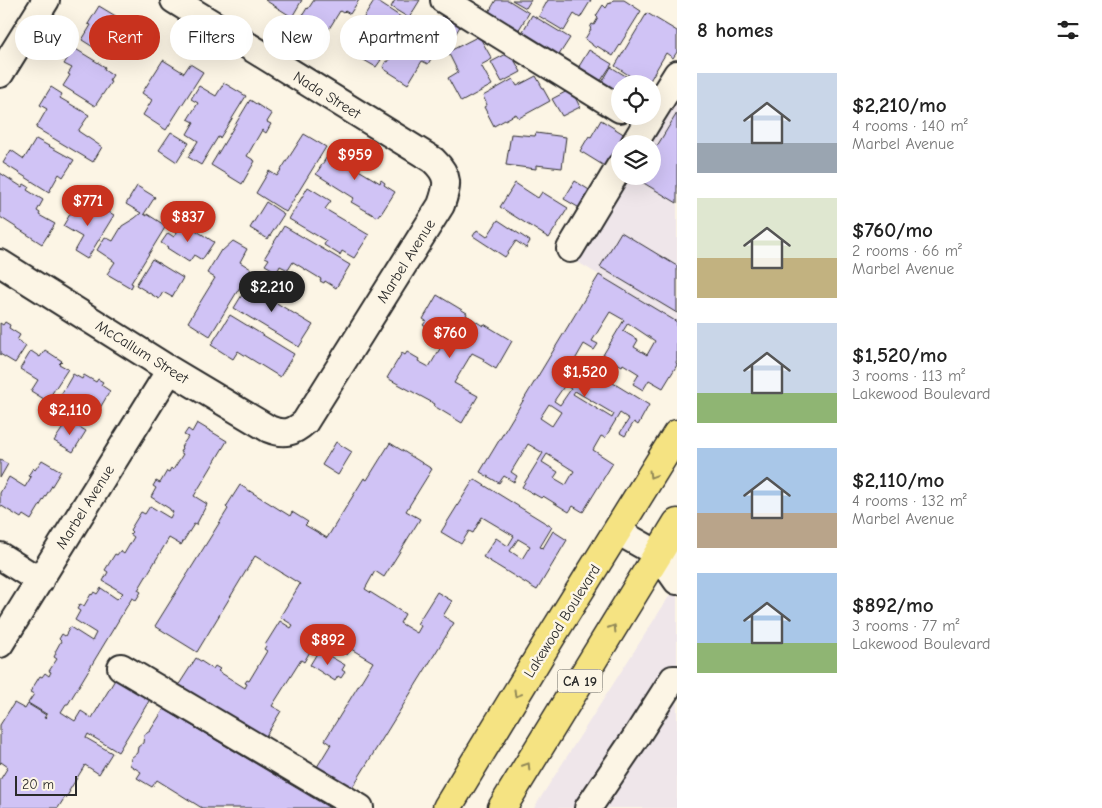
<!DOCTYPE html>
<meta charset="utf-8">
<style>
body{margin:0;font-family:"Comic Neue",sans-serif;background:#f6f6f6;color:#222;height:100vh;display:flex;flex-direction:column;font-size:19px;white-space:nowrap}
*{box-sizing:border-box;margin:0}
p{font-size:16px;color:#767676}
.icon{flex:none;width:28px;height:28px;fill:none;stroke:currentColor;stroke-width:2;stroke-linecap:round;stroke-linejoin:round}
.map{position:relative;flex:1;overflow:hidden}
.drawer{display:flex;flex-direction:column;background:#fff;width:425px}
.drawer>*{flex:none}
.top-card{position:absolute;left:15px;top:15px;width:475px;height:45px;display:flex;gap:10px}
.tools{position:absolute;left:611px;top:75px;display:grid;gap:10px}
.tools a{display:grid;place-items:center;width:50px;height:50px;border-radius:50%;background:#fff;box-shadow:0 5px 20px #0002;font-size:25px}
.scale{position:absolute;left:15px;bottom:12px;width:62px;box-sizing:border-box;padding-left:5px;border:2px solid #2b2b2b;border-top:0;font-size:14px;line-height:18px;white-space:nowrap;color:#2b2b2b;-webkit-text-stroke:4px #fcf5e5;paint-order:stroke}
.price{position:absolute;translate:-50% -42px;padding:0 11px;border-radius:18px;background:#c8321e;color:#fff;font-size:16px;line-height:32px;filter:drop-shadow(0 1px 2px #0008)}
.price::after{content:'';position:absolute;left:50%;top:30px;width:15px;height:11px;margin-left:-8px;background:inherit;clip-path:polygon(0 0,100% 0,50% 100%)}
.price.active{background:#222;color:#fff}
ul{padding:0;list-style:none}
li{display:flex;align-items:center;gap:15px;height:125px;padding:0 20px}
li span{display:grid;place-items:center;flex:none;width:140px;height:100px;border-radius:0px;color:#555}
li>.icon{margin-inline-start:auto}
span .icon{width:60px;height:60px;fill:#fffc;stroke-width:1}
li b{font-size:21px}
h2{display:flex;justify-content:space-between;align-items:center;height:60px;padding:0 20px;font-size:21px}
.tag{padding:0 18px;border-radius:22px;background:#fff;box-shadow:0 5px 20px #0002;font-size:18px;line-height:45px}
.tag.active{background:#c8321e;color:#fff}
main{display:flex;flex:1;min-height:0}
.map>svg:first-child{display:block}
</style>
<main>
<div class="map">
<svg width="677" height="808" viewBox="0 0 677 808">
<rect width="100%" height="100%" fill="#fcf5e5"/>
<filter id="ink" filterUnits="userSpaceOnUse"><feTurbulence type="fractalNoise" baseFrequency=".02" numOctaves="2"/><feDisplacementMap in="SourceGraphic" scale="10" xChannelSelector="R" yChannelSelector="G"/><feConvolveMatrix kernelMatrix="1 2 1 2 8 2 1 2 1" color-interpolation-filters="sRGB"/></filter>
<g filter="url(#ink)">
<path fill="#efe6ea" d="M677 91V322L571 258 623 176H652V144H643Z
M677 584V808H534Z"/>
<path fill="#d0c3f5" stroke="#2b2b2b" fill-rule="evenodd" d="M265 0H302L292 17Z
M314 0H359L350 14 345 11 343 13 340 11 324 37 299 21 307 8 308 9Z
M375 0 404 19 379 59 381 60 376 67 350 52 364 29 359 25Z
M395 0H420L409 18 391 7Z
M496 0H508L529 13 518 31 489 12Z
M512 0H531L526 8Z
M548 0H591L580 18 574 14 564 31 539 16Z
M613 0H624L641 11 613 56 597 46 596 48 592 45V44L585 39 591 29 590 28 592 24 594 25 598 18 596 16 603 5 606 8 609 3 610 4Z
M99 6 149 36 138 55 123 45 119 52 106 44 101 52 82 40 91 25 88 24Z
M444 12 462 23 452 40 434 29Z
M647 13 677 31V52L673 58 666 53 648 84H642L615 66Z
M532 15 570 38 559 55 522 33Z
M416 17 423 21 421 24 443 38 428 64 422 61 408 84 384 69V68L383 67 386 61 388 62Z
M479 36 492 59 481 65 492 85 461 102 448 78 458 72 448 52Z
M74 48 105 67 104 69 113 75 109 81 111 82 95 106 63 86 70 75 68 74 72 68 64 64Z
M589 50 612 64 600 82 578 68Z
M510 52 521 72 502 82 491 62Z
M163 60 184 73 190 64 203 72 166 130 143 115 152 100 142 93Z
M611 67 629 78 625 84H620V92L618 95 601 84Z
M536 76 550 101 519 118 516 114 494 126 484 107 487 105 483 96 513 79 517 86Z
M224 83 246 96 220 138 218 137 201 165 188 157 198 141 187 134 194 122 188 119 198 103 191 99 199 86 216 96Z
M51 87 62 94 60 98 89 115 78 131 102 147 93 162 36 128 47 109 40 105Z
M571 89 580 107 562 116 552 99Z
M250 100 272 114 267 122 271 124 266 133 262 130 247 156 255 161 242 184 211 165Z
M677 113V203L637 179 638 176H652V144H647L649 141 657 146Z
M601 120 625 135 606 167 580 151 589 136 591 137Z
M171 132 189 143 177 162 159 150Z
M536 133 566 137 562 168 536 165V169L506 165 511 134 535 136Z
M304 134 326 147 286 212 256 193 269 171 277 176Z
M36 139 74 160 63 177 59 174 49 192 3 163 11 150 24 159Z
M335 144 352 154 353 152 357 154 356 157 358 158 352 166 380 183 381 180 385 183 384 185 395 192 381 214 380 213 377 217 351 202 354 198 316 174Z
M0 173 22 187 24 184 29 187 27 190 43 200 37 211 40 213 39 215 55 224 42 244 0 217Z
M575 181 594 193 583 210 564 199Z
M515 183 538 198 542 192 568 208 549 238 500 207Z
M137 186 155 197 144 214 147 216V214L166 226 131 283 133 284 131 288 107 274 115 262 97 250 105 237 113 241 122 226 135 218 141 213 126 204Z
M308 187 331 201 325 209 369 235 354 258 342 251 340 255 324 245 326 241 289 219Z
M266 202 284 214 268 239 250 228Z
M76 204 90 212 95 204 114 215 87 259 74 251 82 237 63 226Z
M498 220 530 241 526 248 516 241 505 257 473 236 477 230 487 237Z
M183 222 214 242 202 260 194 255 189 262 167 248 168 247 161 243 168 233 174 237Z
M284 226 350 265 336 288 325 281 324 283 320 281 321 279 293 262 288 270 280 266 277 272 265 265 269 259 265 257Z
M621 232 677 266V313L600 267Z
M233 241 247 249 240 262 251 269 210 336 188 322 215 278 207 273 221 250 222 251Z
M152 259 183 278 172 297 163 292 159 299 136 285Z
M599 275 677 322V360L676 362 677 365 663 388 649 380 643 390 633 384 639 374 623 364 622 366 603 355 624 320 610 312 592 341 598 344 594 350 584 344 568 372 571 374 569 378 572 380 582 364 649 405 638 425 634 422 625 436 620 433 629 419 620 413 605 438 601 436 593 450 613 463 583 512 573 506 569 512 543 496 541 498 522 487 543 453 528 444 511 472 517 476 514 482 504 476 499 483 480 472ZM628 323 655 341 647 355 634 347 638 340 623 331ZM565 385 571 389 560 405 554 401ZM575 391 614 414 612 418 573 394ZM549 404 561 412 552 426 540 418ZM547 454 574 471 566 485 554 478 558 472 542 462Z
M253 277 275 290 270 299 313 325 299 347 234 308Z
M437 295 467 313 466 315 483 326 484 324 512 341 496 369 483 361 484 359 472 353 454 383 478 396 462 423 434 406 435 404 387 378 402 353 405 355 407 352 419 359 418 361 429 367 447 337 436 330 435 332 423 325 426 321 423 319Z
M230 315 294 354 280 377 238 351 233 359 211 345Z
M5 322 10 325 9 328 20 335 17 340 26 346 15 363 0 354V323L3 325Z
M45 350 62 361 59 364 68 369 47 401 31 391 38 380 20 369 31 351 40 357Z
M73 374 82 379 84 375 96 382 98 379 103 382 101 385 110 391 97 413 96 412 91 420 67 406 68 404 59 398Z
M68 420 86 431 73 452 54 441Z
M197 423 227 441 194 496 207 504 196 525 194 524 181 545 169 538 138 590 141 592 136 600 132 598 68 704H66L61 712 75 721 81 711 92 718 116 678 152 696 118 752 88 734 86 738 112 753 99 774 85 765 69 791H70L66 798 65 797 58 808H0V780L8 767 1 762 0 764V725L14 703 25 709 28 704 46 715 44 718H45L48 715 28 703 34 694 30 692 40 676 42 677 45 673 49 676 51 672 49 671 57 659 54 657 56 653 55 652 61 641 59 639 62 634 65 636 70 627 92 641 96 633 75 620 80 611 77 609 80 604 84 606 91 594 92 595 94 592 97 594 101 588 117 599 123 593 103 581 108 572 105 570 115 554 117 555 120 551 124 554 134 537 130 534 132 532 130 530 141 512 145 514 150 506 170 518 173 512 170 510V509L151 497 156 488 153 486 156 481 160 483 167 471 169 472 171 468 173 470 183 454 180 452 182 448 181 447 188 437 184 435 188 429 192 432Z
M336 442 352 452 338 475 322 465Z
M390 443 432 469 406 511 420 519 384 577 375 571 365 589 405 614 400 623 417 633 421 626 417 624 437 592 452 601 443 616 454 623 352 788 317 767 331 744 325 740 373 662 351 649 347 655 329 644 327 646 306 633 304 636 315 643 304 662 301 660 272 706 281 711 264 739 178 686 196 658 213 669 215 666 220 669 218 671 245 688 247 684 245 683 247 680 249 681 267 651 264 649 266 646 265 645 280 621 291 628 293 625 280 617 300 584 255 556 197 652 155 626 228 509 226 507 240 485 290 516 292 512 308 522 305 525 327 538 364 478 367 480Z
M0 460 8 464 0 478Z
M42 460 61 471 31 520 23 515 21 518 0 505V493L9 477 25 487 31 477 28 476 33 468 35 470Z
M474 479 552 527 540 547 543 548 553 531 567 540 537 590 483 557 496 538 508 546 514 536 482 517 473 533 469 531 461 544 441 532ZM518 539 530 546 522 559 510 551Z
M319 650 345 665 342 670 345 672 341 678 338 676 335 681 310 665Z
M164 709 330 808H202L157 780 152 787 137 778 141 772 130 765 131 758 137 753 138 747 143 743 144 735 150 731Z"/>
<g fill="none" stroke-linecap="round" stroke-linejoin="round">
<defs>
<path id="minor" d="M444 0 620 109
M0 74 46 0
M652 114 677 74
M634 144 651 116
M570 249 620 166
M0 263 170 370 269 429C284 435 293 433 305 422L441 205C448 185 450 176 433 160L174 0
M617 531 658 554 677 559
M658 554 677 581
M0 556 40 581
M0 644 170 370
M121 667 360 808
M588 808 634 740 673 679H677"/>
<path id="major" d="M447 808 551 637 677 434
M502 808 677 523"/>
</defs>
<use href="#minor" stroke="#2b2b2b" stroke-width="30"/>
<use href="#major" stroke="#2b2b2b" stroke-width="31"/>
<use href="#minor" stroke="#fcf5e5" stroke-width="26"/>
<use href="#major" stroke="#f5e382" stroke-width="28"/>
</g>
<defs><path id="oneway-chevron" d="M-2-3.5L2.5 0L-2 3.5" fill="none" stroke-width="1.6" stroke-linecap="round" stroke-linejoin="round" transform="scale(1.25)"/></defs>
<g stroke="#908756">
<use href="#oneway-chevron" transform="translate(652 475) rotate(121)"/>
<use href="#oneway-chevron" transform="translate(613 628) rotate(-58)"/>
<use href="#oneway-chevron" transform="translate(517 694) rotate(121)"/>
<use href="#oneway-chevron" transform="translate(527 766) rotate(-58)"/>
</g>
</g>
<g text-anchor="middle" stroke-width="5" stroke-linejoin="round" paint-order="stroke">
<rect fill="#fcf5e5" stroke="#6a6863" stroke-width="1" x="557.5" y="669.5" width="45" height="23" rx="4"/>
<g font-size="14" font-weight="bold" fill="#2b2b2b">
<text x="580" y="686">CA 19</text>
</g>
<g font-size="15" fill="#2b2b2b" stroke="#fcf5e5">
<text transform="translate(327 95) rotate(32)" y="5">Nada Street</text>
<text transform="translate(406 261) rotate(-58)" y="5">Marbel Avenue</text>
<text transform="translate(142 352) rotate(32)" y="5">McCallum Street</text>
<text transform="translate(85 507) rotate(-58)" y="5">Marbel Avenue</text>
<text transform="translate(562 621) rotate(-58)" y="5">Lakewood Boulevard</text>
</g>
</g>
</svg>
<div class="tools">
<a><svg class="icon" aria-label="locate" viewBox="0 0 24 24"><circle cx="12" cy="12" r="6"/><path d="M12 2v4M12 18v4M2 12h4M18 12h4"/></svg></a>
<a><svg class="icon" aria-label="layers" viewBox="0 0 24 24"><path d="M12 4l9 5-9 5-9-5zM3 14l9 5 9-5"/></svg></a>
</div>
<div class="scale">20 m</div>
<b class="price" style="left:355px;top:181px">$959</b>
<b class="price" style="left:88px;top:227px">$771</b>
<b class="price" style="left:188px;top:243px">$837</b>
<b class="price active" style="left:272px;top:313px">$2,210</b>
<b class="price" style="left:450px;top:359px">$760</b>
<b class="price" style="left:585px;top:398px">$1,520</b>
<b class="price" style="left:70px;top:436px">$2,110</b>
<b class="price" style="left:328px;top:666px">$892</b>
<div class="top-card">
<a class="tag">Buy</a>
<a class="tag active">Rent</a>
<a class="tag">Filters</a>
<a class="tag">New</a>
<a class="tag">Apartment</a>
</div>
</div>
<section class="drawer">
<h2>8 homes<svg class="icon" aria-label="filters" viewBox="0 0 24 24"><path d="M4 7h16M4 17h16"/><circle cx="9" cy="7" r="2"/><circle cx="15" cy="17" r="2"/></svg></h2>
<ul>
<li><span style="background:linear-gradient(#c9d6e8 70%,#9aa5b1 0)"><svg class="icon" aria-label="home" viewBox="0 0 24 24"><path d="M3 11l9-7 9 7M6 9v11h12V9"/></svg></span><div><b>$2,210/mo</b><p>4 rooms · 140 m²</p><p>Marbel Avenue</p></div></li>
<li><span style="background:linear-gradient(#dfe7d0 60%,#c2b280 0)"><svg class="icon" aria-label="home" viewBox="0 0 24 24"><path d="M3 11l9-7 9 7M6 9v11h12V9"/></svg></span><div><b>$760/mo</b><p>2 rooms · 66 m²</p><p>Marbel Avenue</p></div></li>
<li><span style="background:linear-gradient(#c9d6e8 70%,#8fb573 0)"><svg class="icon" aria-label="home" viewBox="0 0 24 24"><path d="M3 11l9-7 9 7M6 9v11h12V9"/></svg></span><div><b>$1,520/mo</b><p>3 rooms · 113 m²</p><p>Lakewood Boulevard</p></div></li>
<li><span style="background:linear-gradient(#a9c7e8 65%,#b9a48a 0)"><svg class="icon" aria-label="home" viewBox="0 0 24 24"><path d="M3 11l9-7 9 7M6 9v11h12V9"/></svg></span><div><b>$2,110/mo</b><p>4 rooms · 132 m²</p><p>Marbel Avenue</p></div></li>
<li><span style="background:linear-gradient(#a9c7e8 70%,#8fb573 0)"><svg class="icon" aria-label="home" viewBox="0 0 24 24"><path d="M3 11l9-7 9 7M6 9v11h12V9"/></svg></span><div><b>$892/mo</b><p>3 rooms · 77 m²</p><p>Lakewood Boulevard</p></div></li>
</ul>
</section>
</main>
